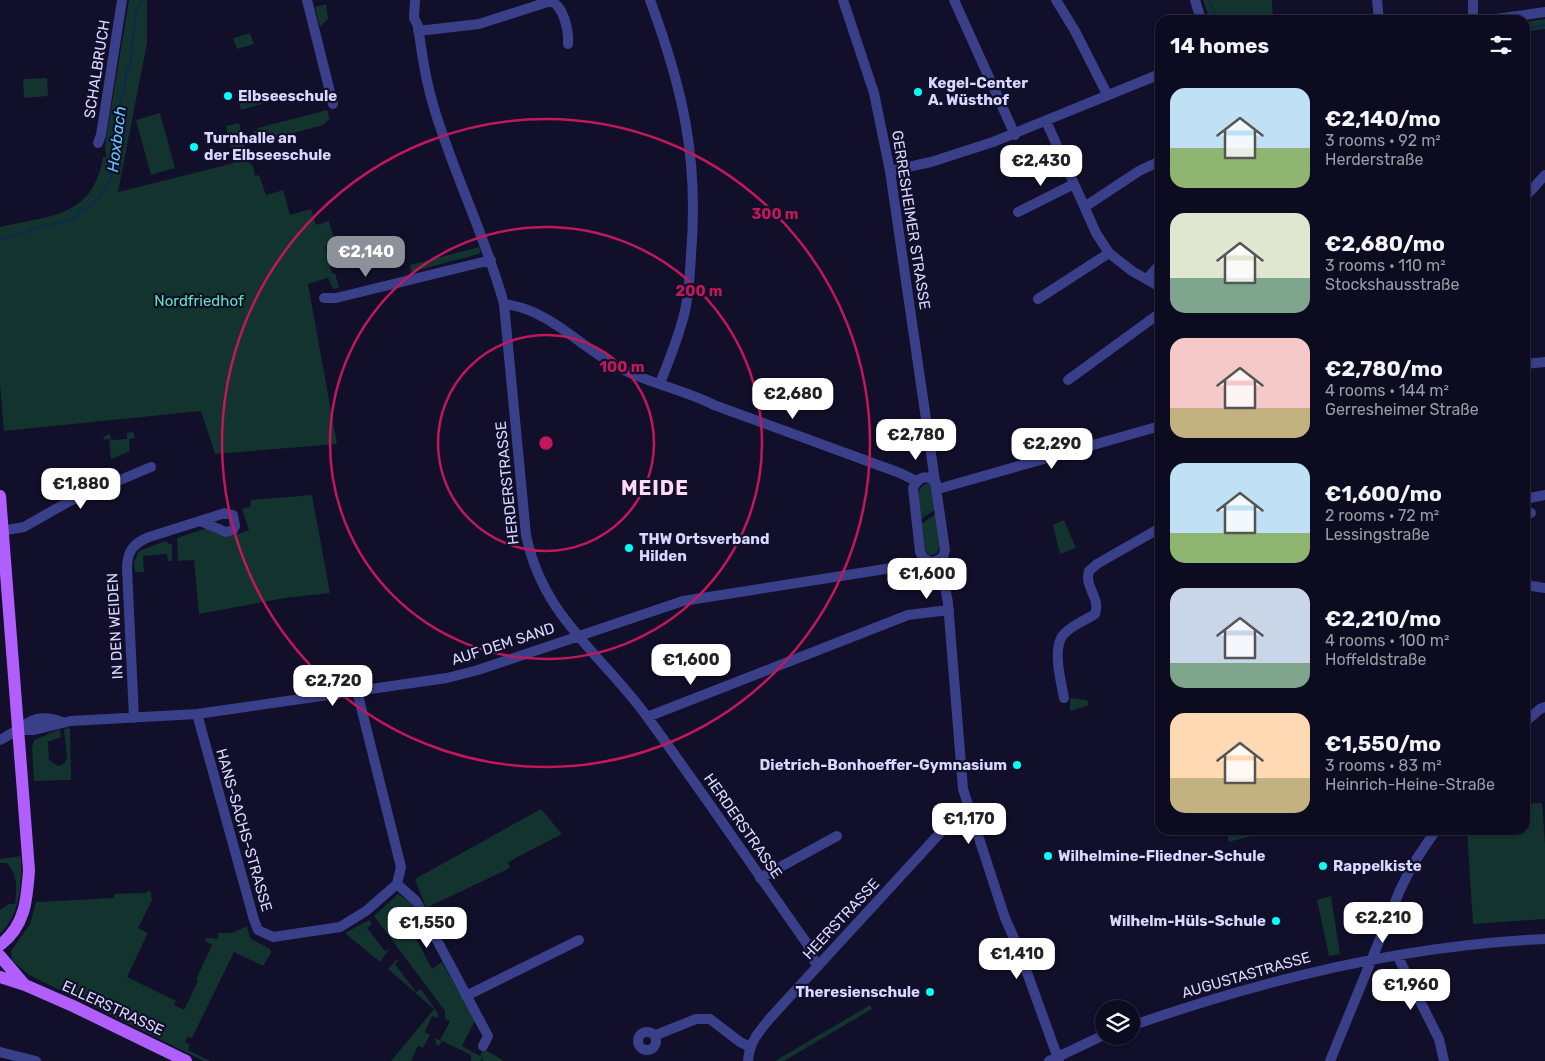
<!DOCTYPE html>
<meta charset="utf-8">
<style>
body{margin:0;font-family:Rubik,sans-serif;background:#161428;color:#f1f3f6;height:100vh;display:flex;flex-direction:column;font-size:19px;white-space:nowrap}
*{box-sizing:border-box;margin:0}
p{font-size:16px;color:#9a9ba4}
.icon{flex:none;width:28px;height:28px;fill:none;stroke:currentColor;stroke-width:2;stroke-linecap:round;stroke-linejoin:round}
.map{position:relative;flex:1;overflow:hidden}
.sheet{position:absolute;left:1155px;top:15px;width:375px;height:820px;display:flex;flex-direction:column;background:#0d0b1f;border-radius:15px;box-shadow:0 1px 4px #0004,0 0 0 1px #2d2b3d}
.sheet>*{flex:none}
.fabs{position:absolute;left:1095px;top:1000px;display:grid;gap:10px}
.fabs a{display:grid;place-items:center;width:45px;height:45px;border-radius:50%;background:#0d0b1f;box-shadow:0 1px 4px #0004,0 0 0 1px #2d2b3d;font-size:25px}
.price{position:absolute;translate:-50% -42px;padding:0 11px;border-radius:10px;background:#fff;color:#222;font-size:16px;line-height:32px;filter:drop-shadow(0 1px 2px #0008)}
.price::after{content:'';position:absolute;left:50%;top:30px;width:15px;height:11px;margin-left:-8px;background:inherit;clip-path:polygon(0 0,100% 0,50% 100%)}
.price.on{background:#8c9099;color:#fff}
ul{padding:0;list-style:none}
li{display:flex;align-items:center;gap:15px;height:125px;padding:0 15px}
li span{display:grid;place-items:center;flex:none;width:140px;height:100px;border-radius:15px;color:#555}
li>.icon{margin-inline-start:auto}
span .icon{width:60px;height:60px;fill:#fffc;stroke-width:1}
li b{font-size:21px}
h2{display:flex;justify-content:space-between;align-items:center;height:60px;padding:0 15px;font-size:21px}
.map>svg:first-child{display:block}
</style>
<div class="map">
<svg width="1545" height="1061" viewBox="0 0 1545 1061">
<rect width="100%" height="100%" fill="#110f29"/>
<path fill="#12332e" d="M129 0H147V43L118 192 234 163 226 126 239 123 248 162 253 166 255 176 259 175 266 195 283 190 290 215 311 209 316 225 329 221 335 243 325 246 332 274 335 273 339 288 333 289 328 278 308 284 337 444 215 454 201 411 4 431 0 385V227C50 215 93 218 103 157H106L105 145Z
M1203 0H1272L1273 20H1210Z
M326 4 328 19 320 27 315 7Z
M1545 19V29L1525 32V22Z
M250 33 254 44 237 49 233 38Z
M47 78 48 96 24 98 23 79Z
M258 91 262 104 241 110 237 96Z
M327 110 330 119 323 125 261 142 254 137V132L258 128Z
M160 113 175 168 151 175 136 120Z
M479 247 481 253 475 255 411 272 410 265Z
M133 432 135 438 129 439 130 451 111 459 109 439 103 440 104 437 110 434 111 440 127 439V433Z
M927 483 932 485 936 509 921 519C919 507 913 489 927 483Z
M312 495 330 593 285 598 199 614 194 560 178 561 177 538 207 528C225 538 230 538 249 530L242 509 250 507 251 500Z
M936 514 940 545 937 553 929 556 925 551 921 524Z
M1064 520 1076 548 1060 554 1053 525Z
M165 541 172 545V561H168L167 554 143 556 144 572H135L134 562 139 551Z
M1070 698 1087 700 1089 705 1070 711Z
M70 728 71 780 34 781 32 748 34 740 60 729 61 737 48 742 49 760 58 766 65 763 67 757 64 729Z
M1542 803 1545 844V919L1473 924 1467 830H1525V804Z
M541 809 562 834 508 862 510 868 426 908 415 879Z
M1226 830H1274L1229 842Z
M21 856C22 883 21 914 0 934V910L9 904H15C17 888 18 876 7 863H0V859Z
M150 890 152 900 138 928 148 933 127 977 176 1001 174 1005 184 1010 198 981 196 979 212 945 205 941 206 938 218 939V933H232L247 926 250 938 270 949 271 953 263 966 234 952 192 1038 188 1036 185 1042 190 1045 188 1050 210 1061H204L29 975 12 960 11 951 30 924 36 902 114 898V894L146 893Z
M398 894 411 903 421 923 411 929 432 969 442 962 475 1021 462 1046 480 1056 484 1049 504 1061H483L481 1057V1061H471V1055L442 1041 439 1046 436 1044 435 1038 440 1040 450 1021 445 1019V1011L374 916Z
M1331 896 1340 954 1329 956 1317 900Z
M369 920 372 924 367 928 385 951 390 948 380 962 345 933Z
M396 960 399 961 395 964 416 992 421 989 439 1015 437 1018 432 1016 425 1032 430 1035 423 1048 418 1046 411 1061H391L434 1009 388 969Z
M870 1005 872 1009 784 1061H775Z"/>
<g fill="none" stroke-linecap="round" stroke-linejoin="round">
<path stroke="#0b2a4c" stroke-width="2" d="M1209 0 1217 20
M1525 29 1545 25
M0 239 60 222 73 220 81 211 94 203 112 178V161L115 152V131L119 123 120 98 124 93 126 72 130 65 136 11 142 0"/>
<path stroke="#393f89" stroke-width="10" d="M307 0 333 104
M415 0 414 18 418 26C422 55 426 83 435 111 455 177 486 238 504 304L526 535C543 618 602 654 648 718 703 793 755 870 808 945L817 967
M650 0C683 89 699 159 691 255 690 275 689 295 684 315 678 338 669 361 660 383
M954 0 1015 135
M1056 0 1075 31 1107 94
M1195 0 1201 20
M1377 0 1379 20
M1473 20V0
M1489 20 1545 12
M418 31 479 24 551 1C564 7 569 31 568 44
M1046 121 1096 233 1109 253 1132 271 1160 287
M98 143 101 135 122 0
M890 171 931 162 993 142 1160 74
M1525 197 1545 175
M1086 206 1139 171 1160 161
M1018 212 1074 184
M1147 279 1160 264
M324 298H336L491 260
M1038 299 1109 253
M504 304C552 309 585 353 628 372 656 385 687 391 714 405L900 473 916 481
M1525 364 1545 362
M1068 380 1160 313
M938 489 1160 426
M1525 499 1545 495
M1525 513H1531
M0 531 24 527 68 502 151 467
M936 561 942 570 948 603 963 789 1005 918 1017 945 1059 1061
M930 562 923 558 920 552 913 488C918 477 927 473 936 483
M1525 585 1545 588
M1064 698C1061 682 1051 645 1065 633 1073 625 1086 620 1095 614 1101 598 1084 587 1089 571L1097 564 1160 528
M197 714 254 920 258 930 273 937 340 927 366 911 397 884 401 867 357 691
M647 717 908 615 949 610
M134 718 127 568C127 551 134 543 149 537L225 513 233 515 235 526 233 530 226 532 200 521
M1525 722 1540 709 1545 707
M19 730H34L71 721 197 714 447 678 478 670 683 601 936 561 943 557 945 550 890 171 874 93 843 0
M0 740C24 729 31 710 62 722
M760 878 837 836
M397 884 416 901 488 1036 483 1046
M1397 955 1439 1039 1444 1061
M466 996 579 940
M1131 1026C1265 979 1403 945 1545 939
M638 1041a9 9 0 1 1 18 0a9 9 0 1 1-18 0Z
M656 1035 696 1019H710L740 1042 750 1047
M0 1052 36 1061
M748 1061C749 1042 760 1030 772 1016L952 820 969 807
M1049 1061 1104 1035
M1330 1061 1400 890 1413 864 1436 830"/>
<path stroke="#b15eff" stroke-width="12" d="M0 496 29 870C27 900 25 926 0 945
M0 956 23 983
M0 977 25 985 73 1006 186 1061"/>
</g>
<g fill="none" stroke="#c2185b" stroke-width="2.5">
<circle cx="546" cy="443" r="108"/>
<circle cx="546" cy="443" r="216"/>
<circle cx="546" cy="443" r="324"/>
</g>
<g fill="#03fffc" stroke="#110f29" stroke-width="2">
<circle cx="918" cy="92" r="5"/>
<circle cx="228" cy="96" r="5"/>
<circle cx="194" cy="147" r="5"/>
<circle cx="629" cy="548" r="5"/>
<circle cx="1017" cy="765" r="5"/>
<circle cx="1048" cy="856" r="5"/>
<circle cx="1323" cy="866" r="5"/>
<circle cx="1276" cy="921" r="5"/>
<circle cx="930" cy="992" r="5"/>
</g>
<g text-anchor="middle" stroke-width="4.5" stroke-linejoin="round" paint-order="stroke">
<g font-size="15" fill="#d8d7ff" stroke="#110f29">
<text transform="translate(97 69) rotate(-81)" y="5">SCHALBRUCH</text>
<text transform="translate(911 220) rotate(81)" y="5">GERRESHEIMER STRASSE</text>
<text transform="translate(507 483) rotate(-96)" y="5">HERDERSTRASSE</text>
<text transform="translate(115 626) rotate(-93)" y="5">IN DEN WEIDEN</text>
<text transform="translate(503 644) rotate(-18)" y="5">AUF DEM SAND</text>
<text transform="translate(743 826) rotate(55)" y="5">HERDERSTRASSE</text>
<text transform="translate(244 830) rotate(74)" y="5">HANS-SACHS-STRASSE</text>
<text transform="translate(841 919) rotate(-47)" y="5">HEERSTRASSE</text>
<text transform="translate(1246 975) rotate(-16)" y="5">AUGUSTASTRASSE</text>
<text transform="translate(113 1008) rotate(25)" y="5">ELLERSTRASSE</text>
</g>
<g font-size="15" font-weight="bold" fill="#d8d7ff" stroke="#110f29" text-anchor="start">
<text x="928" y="88">Kegel-Center<tspan x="928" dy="17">A. Wüsthof</tspan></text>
<text x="238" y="101">Elbseeschule</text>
<text x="204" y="143">Turnhalle an<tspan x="204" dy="17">der Elbseeschule</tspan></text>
<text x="639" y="544">THW Ortsverband<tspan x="639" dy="17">Hilden</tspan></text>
<text x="1007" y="770" text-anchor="end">Dietrich-Bonhoeffer-Gymnasium</text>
<text x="1058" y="861">Wilhelmine-Fliedner-Schule</text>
<text x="1333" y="871">Rappelkiste</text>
<text x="1266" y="926" text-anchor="end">Wilhelm-Hüls-Schule</text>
<text x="920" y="997" text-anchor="end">Theresienschule</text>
</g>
<g font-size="15" fill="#5fe4b4" stroke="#110f29">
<text x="199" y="306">Nordfriedhof</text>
</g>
<g font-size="16" font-style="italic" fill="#65c9ff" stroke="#110f29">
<text transform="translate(116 139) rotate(-83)" y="6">Hoxbach</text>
</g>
<g font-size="20" font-weight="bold" letter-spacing="1" fill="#ffd9f5" stroke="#110f29">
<text x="655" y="495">MEIDE</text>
</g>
</g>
<circle cx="546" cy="443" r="8" fill="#c2185b" stroke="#110f29" stroke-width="2.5"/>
<g font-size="15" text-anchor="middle" font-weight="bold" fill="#c2185b" stroke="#110f29" stroke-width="4.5" stroke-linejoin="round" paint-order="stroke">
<text x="775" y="219">300 m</text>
<text x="699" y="296">200 m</text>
<text x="622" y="372">100 m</text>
</g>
</svg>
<div class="fabs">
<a><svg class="icon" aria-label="layers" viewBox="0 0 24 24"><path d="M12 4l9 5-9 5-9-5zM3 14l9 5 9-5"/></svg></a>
</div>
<b class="price" style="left:1041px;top:187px">€2,430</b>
<b class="price on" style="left:366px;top:278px">€2,140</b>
<b class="price" style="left:793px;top:420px">€2,680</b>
<b class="price" style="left:916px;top:461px">€2,780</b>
<b class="price" style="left:1052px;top:470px">€2,290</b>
<b class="price" style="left:81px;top:510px">€1,880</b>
<b class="price" style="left:927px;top:600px">€1,600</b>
<b class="price" style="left:691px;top:686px">€1,600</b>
<b class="price" style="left:333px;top:707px">€2,720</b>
<b class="price" style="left:969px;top:845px">€1,170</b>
<b class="price" style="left:1383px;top:944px">€2,210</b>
<b class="price" style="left:427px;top:949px">€1,550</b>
<b class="price" style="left:1017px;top:980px">€1,410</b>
<b class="price" style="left:1411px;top:1011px">€1,960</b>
<section class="sheet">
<h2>14 homes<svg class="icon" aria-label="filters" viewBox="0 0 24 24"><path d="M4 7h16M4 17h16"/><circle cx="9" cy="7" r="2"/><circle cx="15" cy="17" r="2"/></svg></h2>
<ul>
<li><span style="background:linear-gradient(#bfe0f5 60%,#8fb573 0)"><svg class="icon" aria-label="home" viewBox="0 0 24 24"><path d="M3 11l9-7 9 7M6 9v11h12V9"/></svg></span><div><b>€2,140/mo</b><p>3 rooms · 92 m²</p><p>Herderstraße</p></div></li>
<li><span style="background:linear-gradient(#dfe7d0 65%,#7fa58c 0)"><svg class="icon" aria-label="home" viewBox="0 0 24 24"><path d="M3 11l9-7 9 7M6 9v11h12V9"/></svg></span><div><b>€2,680/mo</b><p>3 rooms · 110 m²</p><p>Stockshausstraße</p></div></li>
<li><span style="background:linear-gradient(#f6c9c9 70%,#c2b280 0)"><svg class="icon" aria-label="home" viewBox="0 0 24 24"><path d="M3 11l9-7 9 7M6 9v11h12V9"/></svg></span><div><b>€2,780/mo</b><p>4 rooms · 144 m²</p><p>Gerresheimer Straße</p></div></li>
<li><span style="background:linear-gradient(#bfe0f5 70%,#8fb573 0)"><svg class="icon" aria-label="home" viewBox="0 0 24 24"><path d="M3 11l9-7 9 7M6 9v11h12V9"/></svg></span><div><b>€1,600/mo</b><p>2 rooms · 72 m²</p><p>Lessingstraße</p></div></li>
<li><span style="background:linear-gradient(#c9d6e8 75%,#7fa58c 0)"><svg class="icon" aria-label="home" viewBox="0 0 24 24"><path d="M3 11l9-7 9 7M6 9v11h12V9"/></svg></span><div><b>€2,210/mo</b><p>4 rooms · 100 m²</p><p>Hoffeldstraße</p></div></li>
<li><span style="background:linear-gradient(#ffd9b3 65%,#c2b280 0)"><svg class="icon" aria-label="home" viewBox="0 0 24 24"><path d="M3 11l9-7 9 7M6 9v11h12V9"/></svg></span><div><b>€1,550/mo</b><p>3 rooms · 83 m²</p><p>Heinrich-Heine-Straße</p></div></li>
</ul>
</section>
</div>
